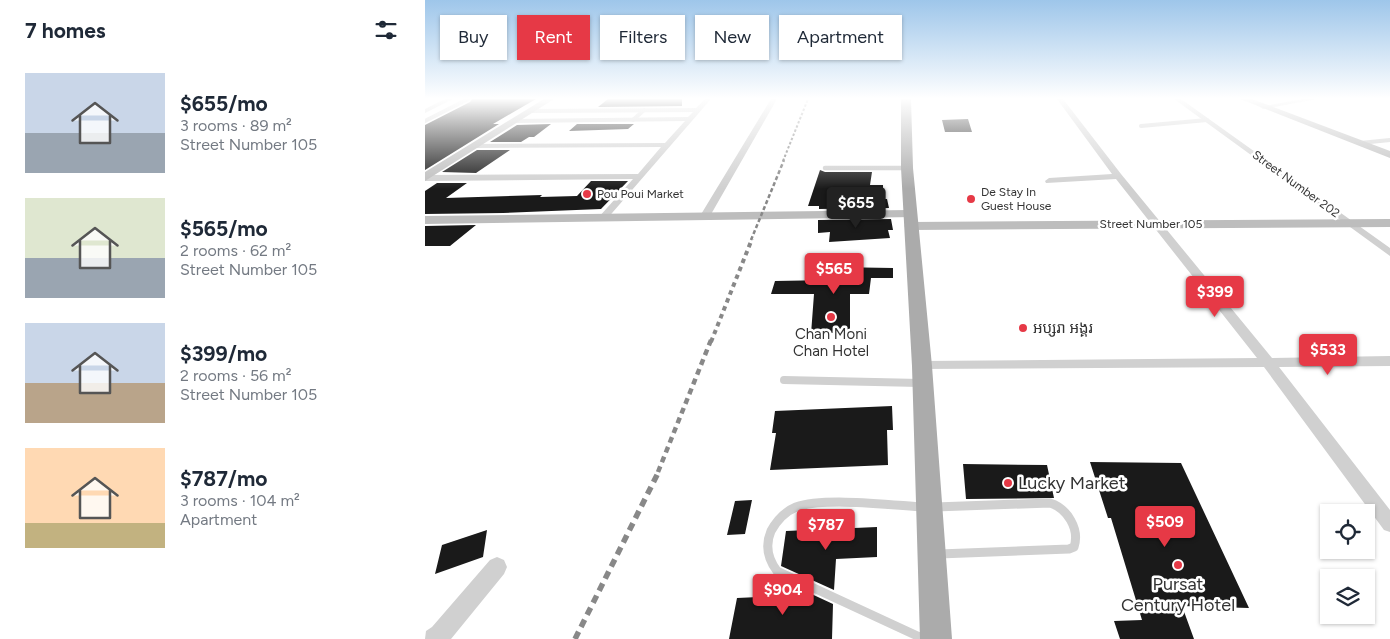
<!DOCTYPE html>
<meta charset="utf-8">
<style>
body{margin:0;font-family:Figtree,"Noto Sans Khmer",sans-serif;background:#f6f6f7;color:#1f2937;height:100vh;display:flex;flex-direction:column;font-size:19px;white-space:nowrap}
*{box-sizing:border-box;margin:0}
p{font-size:16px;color:#747a83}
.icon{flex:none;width:28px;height:28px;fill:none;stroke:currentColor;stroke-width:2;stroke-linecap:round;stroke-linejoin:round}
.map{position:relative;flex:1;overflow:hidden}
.panel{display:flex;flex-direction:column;background:#fff;width:425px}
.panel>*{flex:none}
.hud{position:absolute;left:15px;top:15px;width:475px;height:45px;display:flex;gap:10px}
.fabs{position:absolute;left:895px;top:504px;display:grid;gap:10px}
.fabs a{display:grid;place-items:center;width:55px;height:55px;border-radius:0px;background:#fff;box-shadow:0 1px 4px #0004;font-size:25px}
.price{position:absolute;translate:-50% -42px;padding:0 11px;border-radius:5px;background:#e63946;color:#fff;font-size:16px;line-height:32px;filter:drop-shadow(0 1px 2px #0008)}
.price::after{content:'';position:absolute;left:50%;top:30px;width:15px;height:11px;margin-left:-8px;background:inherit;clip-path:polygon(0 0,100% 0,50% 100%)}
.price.active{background:#222;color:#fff}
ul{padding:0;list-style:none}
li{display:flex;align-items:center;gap:15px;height:125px;padding:0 25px}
li span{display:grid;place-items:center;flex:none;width:140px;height:100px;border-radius:0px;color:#555}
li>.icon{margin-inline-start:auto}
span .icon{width:60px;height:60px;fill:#fffc;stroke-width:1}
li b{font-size:21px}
h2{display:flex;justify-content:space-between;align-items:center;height:60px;padding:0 25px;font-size:21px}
.pill{padding:0 18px;border-radius:0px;background:#fff;box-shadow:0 1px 4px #0004;font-size:18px;line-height:45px}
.pill.active{background:#e63946;color:#fff}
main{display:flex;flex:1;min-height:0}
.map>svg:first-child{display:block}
</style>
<main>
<section class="panel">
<h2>7 homes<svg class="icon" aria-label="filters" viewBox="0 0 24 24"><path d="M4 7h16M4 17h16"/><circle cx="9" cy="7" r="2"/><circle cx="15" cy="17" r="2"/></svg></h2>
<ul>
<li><span style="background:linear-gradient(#c9d6e8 60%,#9aa5b1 0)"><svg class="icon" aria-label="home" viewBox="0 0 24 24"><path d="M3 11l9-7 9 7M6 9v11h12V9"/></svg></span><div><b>$655/mo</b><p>3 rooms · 89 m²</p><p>Street Number 105</p></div></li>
<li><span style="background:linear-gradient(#dfe7d0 60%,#9aa5b1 0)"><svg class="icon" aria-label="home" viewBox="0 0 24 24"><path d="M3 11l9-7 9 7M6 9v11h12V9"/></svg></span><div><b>$565/mo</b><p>2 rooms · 62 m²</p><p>Street Number 105</p></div></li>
<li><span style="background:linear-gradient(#c9d6e8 60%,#b9a48a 0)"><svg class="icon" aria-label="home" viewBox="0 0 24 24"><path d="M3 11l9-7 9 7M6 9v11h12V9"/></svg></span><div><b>$399/mo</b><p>2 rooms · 56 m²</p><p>Street Number 105</p></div></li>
<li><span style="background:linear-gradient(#ffd9b3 75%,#c2b280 0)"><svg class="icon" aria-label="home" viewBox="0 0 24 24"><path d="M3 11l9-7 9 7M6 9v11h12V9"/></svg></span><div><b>$787/mo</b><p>3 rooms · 104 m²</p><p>Apartment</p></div></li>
</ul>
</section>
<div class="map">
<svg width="965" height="639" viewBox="0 0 965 639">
<rect width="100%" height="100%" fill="#fff"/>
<path fill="#1a1a1a" d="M47 99H111L68 124H74L0 170V125L45 102Z
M183 99H257V106L173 107Z
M543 119 547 132H520L517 120Z
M126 124 109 137H104L96 142H65L92 125Z
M152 124H209L203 129 144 131Z
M52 150H85L51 173 17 172Z
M395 170 400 172H447L445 185H458V199H462L464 208 394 209V206H383Z
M166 181H203L176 209 78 213 0 214V191L12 183H42L21 198 117 195 115 197 152 196Z
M466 219 468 230H463L465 238 404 242 405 232 393 233V220Z
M51 225 25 246H0V226Z
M408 267 468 268V278H446L444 294H425V332L386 334 389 294H346L350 281 405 280Z
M467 406 468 430H462L463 465 345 470 351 433H347L350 411Z
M665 462 756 463 824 608 757 606 769 639H695L689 621 717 620 686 518H683Z
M538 464 622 465 629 498 541 499Z
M327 500 320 534 302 535 310 501Z
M452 527V557L411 559 409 590 356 566 361 531Z
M62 530 58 557 10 574 17 545Z
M354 579 408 604 407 639H304L312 598 352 596Z"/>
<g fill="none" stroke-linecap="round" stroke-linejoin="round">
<path stroke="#d0d0d0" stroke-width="4" d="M208 120 219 110
M0 121 43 99
M716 126 782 120
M935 143 965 140"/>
<path stroke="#d0d0d0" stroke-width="4.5" d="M400 168H482"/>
<path stroke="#d0d0d0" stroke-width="8" d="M359 380 495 383"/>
<path stroke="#d0d0d0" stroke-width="9" d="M498 507C466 505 399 497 371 507 359 512 352 520 346 531 340 545 343 559 352 571L499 639
M510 507 625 503C642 508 655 529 649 547L644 549 514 554"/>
<path fill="#d0d0d0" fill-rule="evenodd" d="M20 99H28L0 113V109Z
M280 99H286L181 220H175L173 218 208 179 0 181V175L213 174 236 147 50 148 46 146 50 144 240 143 260 121 90 123 87 121 90 119 263 117 268 112 106 113 103 111 106 109 271 108Z
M346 99H352L285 216 280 219 277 218 275 216Z
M632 99H638L696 174 847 358 965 356V366L854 367 965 510V532L959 530 839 367 492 369 490 366 492 363 497 361 832 358 691 179 621 183 620 181 624 178 687 174Z
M749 99H756L965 248V256Z
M877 99H892L838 109 835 107Z
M72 557 79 560 82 567 79 574 26 639H0L1 631 7 627 65 560Z"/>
<path fill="#bdbdbd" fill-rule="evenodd" d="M119 99H129L0 181V172Z
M815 99H827L965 151V158Z
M485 210 490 211 492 214 490 217 0 224V216Z
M965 219V227L486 230 479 226 486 222Z"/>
<path fill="#ababab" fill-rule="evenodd" d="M476 99H486L488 168 507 366 527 639H495L487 366 476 168Z"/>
<path stroke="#888" stroke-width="2" stroke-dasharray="2.5 2" stroke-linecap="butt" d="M358 161 383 99"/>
<path stroke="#888" stroke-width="2.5" stroke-dasharray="4 2.5" stroke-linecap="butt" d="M326 240 359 160"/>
<path stroke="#888" stroke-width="4" stroke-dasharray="4.5 4" stroke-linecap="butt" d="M286 342 327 239"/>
<path stroke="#888" stroke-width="4.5" stroke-dasharray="6 4.5" stroke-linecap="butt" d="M233 472 286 340"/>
<path stroke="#888" stroke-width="5.5" stroke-dasharray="8 5.5" stroke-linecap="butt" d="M150 639 234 471"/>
</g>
<linearGradient id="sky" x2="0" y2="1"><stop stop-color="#9ec6ea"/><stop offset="0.52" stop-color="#fff"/><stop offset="1" stop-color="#fff" stop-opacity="0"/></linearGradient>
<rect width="965" height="189" fill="url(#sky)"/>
<g fill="#e63946" stroke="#fff" stroke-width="2">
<circle cx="162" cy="194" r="5"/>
<circle cx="546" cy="199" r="5"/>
<circle cx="406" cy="317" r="5"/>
<circle cx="598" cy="328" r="5"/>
<circle cx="583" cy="483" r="5"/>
<circle cx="753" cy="565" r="5"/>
</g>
<g text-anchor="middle" stroke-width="5" stroke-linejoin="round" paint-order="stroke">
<g font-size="12" fill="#333" stroke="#fff">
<text transform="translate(871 184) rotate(36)" y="4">Street Number 202</text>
<text x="726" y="228">Street Number 105</text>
</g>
<g font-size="12" fill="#333" stroke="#fff" text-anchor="start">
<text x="556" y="196">De Stay In<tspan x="556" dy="14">Guest House</tspan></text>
<text x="172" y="198">Pou Poui Market</text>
</g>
<g font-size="15" fill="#333" stroke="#fff" text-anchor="start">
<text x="608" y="333">អប្សរា អង្គរ</text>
<text x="406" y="339" text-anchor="middle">Chan Moni<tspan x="406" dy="17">Chan Hotel</tspan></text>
</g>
<g font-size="18" fill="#333" stroke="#fff" text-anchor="start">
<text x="593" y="489">Lucky Market</text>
<text x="753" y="590" text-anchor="middle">Pursat<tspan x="753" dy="21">Century Hotel</tspan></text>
</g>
</g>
</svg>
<div class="fabs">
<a><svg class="icon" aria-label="locate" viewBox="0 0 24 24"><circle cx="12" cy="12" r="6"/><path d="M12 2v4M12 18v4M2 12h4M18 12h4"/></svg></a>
<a><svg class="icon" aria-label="layers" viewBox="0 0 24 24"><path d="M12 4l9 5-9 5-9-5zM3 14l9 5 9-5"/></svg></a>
</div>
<b class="price active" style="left:431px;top:229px">$655</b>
<b class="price" style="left:409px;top:295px">$565</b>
<b class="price" style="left:790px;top:318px">$399</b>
<b class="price" style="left:903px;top:376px">$533</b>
<b class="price" style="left:740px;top:548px">$509</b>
<b class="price" style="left:401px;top:551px">$787</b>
<b class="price" style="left:358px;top:616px">$904</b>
<div class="hud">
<a class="pill">Buy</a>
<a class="pill active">Rent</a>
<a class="pill">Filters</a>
<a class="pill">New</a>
<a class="pill">Apartment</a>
</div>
</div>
</main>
